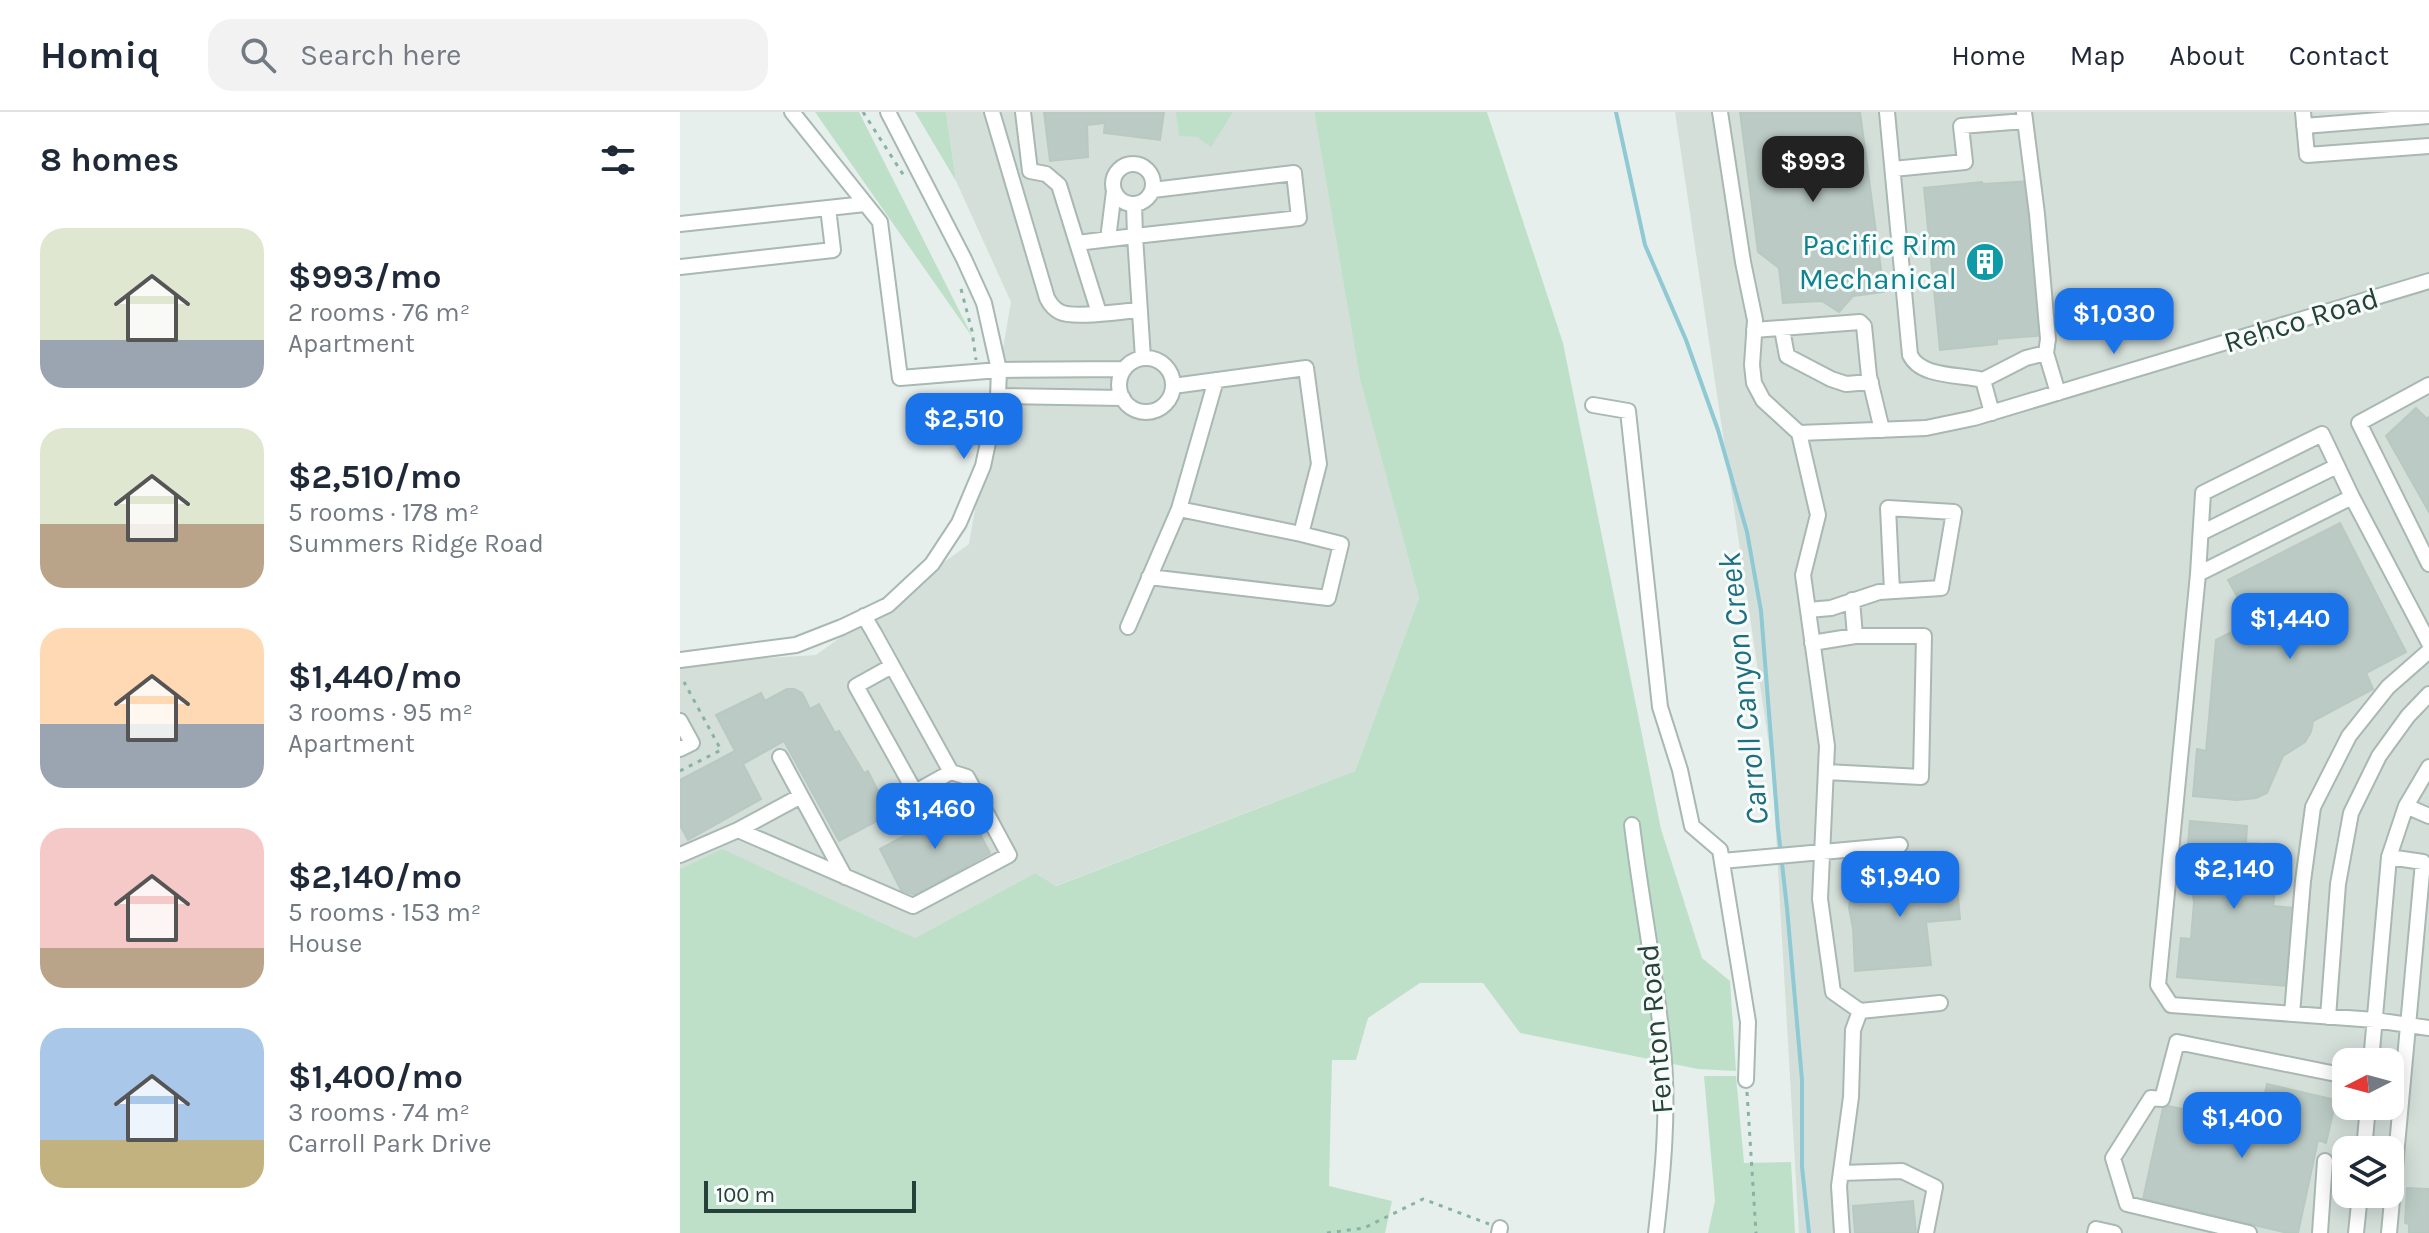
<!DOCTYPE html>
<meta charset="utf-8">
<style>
body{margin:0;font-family:Karla,sans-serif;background:#f2f2f3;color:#1f2937;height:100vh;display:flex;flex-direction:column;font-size:30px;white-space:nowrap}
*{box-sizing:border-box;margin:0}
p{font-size:26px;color:#747a83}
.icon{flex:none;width:44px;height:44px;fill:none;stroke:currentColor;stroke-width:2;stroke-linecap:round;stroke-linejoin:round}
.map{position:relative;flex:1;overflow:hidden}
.drawer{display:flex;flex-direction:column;background:#fff;width:680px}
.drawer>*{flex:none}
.needle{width:52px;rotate:264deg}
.tools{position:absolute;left:1652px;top:936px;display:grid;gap:16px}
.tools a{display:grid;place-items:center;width:72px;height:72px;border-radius:16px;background:#fff;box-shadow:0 4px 20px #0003;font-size:40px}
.scale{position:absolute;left:24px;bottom:20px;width:212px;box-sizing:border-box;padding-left:8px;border:4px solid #24423a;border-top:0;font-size:22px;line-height:28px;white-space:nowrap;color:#24423a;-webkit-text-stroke:6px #f7fbf9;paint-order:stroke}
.price{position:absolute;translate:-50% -68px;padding:0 18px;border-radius:16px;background:#1a73e8;color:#fff;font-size:26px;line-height:52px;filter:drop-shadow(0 2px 4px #0008)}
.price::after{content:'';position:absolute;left:50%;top:48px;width:24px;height:18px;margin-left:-12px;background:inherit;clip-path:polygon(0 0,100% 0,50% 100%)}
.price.current{background:#222;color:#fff}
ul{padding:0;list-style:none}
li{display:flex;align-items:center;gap:24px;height:200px;padding:0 40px}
li span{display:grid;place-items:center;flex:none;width:224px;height:160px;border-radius:24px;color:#555}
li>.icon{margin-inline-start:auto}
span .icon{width:96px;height:96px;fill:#fffc;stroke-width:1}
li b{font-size:34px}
h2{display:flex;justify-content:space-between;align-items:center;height:96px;padding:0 40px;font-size:34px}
header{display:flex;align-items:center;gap:48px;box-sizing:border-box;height:112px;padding:0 40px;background:#fff;border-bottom:2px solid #e0e1e3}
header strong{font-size:38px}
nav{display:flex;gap:44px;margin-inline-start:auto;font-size:28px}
.search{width:560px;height:72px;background:#f2f2f3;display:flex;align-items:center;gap:20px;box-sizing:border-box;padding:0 28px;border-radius:24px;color:#747a83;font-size:30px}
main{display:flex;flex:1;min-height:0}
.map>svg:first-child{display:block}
</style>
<header>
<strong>Homiq</strong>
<div class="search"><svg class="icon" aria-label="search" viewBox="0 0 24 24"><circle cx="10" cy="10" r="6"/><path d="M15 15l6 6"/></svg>Search here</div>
<nav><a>Home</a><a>Map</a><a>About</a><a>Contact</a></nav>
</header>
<main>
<section class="drawer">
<h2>8 homes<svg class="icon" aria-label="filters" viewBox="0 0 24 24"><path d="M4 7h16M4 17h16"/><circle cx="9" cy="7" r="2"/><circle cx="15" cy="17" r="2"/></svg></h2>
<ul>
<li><span style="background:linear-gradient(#dfe7d0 70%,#9aa5b1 0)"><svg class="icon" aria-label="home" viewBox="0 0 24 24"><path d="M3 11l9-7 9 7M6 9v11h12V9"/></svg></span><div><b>$993/mo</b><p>2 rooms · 76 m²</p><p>Apartment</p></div></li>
<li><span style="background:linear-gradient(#dfe7d0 60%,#b9a48a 0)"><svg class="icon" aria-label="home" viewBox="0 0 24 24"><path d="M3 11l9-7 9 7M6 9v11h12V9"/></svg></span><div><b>$2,510/mo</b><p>5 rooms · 178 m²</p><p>Summers Ridge Road</p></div></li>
<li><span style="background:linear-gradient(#ffd9b3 60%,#9aa5b1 0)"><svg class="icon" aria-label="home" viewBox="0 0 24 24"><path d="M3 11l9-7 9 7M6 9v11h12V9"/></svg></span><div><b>$1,440/mo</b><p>3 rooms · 95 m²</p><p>Apartment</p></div></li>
<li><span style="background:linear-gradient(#f6c9c9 75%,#b9a48a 0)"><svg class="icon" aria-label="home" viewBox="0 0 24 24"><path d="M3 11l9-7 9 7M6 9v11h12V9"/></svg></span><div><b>$2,140/mo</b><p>5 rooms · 153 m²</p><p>House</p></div></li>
<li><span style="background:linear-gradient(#a9c7e8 70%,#c2b280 0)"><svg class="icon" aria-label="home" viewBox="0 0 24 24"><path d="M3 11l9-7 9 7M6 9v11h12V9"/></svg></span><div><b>$1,400/mo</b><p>3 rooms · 74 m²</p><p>Carroll Park Drive</p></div></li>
</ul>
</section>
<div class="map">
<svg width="1749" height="1121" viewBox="0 0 1749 1121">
<rect width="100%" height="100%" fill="#e6efeb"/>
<path fill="#d4dfda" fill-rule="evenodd" d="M266 0H634L680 266 739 486 675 659 375 774 355 761 235 826 42 738 0 757V551L136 543 289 432 331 190 276 69Z
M995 0H1749V1121H1119L1092 653ZM1666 950H1710V994H1666ZM1666 1038H1710V1082H1666Z"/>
<path fill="#bfe0c8" d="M135 0H179L293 226Z
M235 0H266L276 69Z
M496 0H553L531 35 517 25 499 24Z
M634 0H807L883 231 981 717 1022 846 1050 869 1056 959 1018 957 840 921 803 871H740L688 906 676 948H652L649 1074 712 1089 705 1121H0V757L42 737 235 826 355 761 376 774 675 659 739 486 680 267Z
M1024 964H1056L1064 1051 1111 1050 1115 1121H1028L1035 1089Z"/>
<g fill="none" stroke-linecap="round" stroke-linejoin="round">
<path stroke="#8ec9d4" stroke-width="4" d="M936 0 965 133 1006 228 1038 318 1067 420 1081 499 1098 716 1107 796 1122 968V1055L1129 1121"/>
</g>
<path fill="#bbcac4" stroke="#b8c9c2" stroke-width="2" d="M364 0H484L480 28 424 21 425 11 407 13 408 45 370 49Z
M1060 0H1180L1204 180 1173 184 1159 200 1142 189 1103 191 1099 156 1078 140Z
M1351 69 1366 223 1317 227V232L1260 238 1244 76 1302 70 1303 72Z
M1736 296 1747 307 1749 305V400L1706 324Z
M1660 411 1726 540 1686 561 1693 577 1633 609 1631 620 1625 630 1603 644 1587 681 1576 686 1557 688 1513 684 1517 637 1526 639 1536 528 1571 510 1548 468Z
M107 577H114L122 581 130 597 139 592 155 621 159 619 184 661 188 659 210 702 159 729 104 629 63 652 81 687 8 728 0 713V668L55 639 36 603 81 581 85 589Z
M284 692 310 741 235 783 221 778 200 737Z
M1510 709 1567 714 1566 731 1582 732 1581 747 1599 750 1593 794 1614 796 1607 874 1497 865 1501 826 1511 827 1514 790 1507 744Z
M1276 761 1280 807 1246 810 1251 853 1175 859 1173 816 1169 796 1170 788 1180 780 1179 770Z
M1587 972 1656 988 1646 1031 1638 1028 1618 1121H1608L1463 1087 1483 996 1489 994 1578 1014Z
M1727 1076 1749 1077V1121H1729V1112L1725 1111Z
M1233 1089 1236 1121H1175L1173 1094Z"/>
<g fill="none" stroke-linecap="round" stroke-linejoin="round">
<defs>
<path id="minor" d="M112 0 200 110 220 266 319 258 444 257
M312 0 367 186C370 192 374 197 380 200 394 207 442 199 460 198
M343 0 350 59 366 62 379 73 397 131 455 124 463 246
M1040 0 1063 150 1075 208 1072 253 1074 271 1083 288 1119 321 1138 403 1123 463 1147 634 1140 787 1153 880 1180 899 1260 891
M1207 0 1230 243C1241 266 1280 262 1303 268L1312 301
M1344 0 1357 102 1368 227 1366 241 1378 281
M1623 0 1627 43 1749 34
M1624 14 1749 4
M433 72a20 20 0 1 1 40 0a20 20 0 1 1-40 0Z
M1213 57 1285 50 1281 14 1345 9
M454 92 455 124 619 106 614 61 473 78
M148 96 185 92
M0 112 148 96 153 138 0 155
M428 127 434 79
M397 131 419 201
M1102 217 1107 244 1151 267 1166 272 1191 270
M1074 218 1180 210 1184 214 1189 264 1202 318
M439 273a27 27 0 1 1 54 0a27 27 0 1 1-54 0Z
M1303 268 1346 246 1366 241
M1749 273 1679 311 1749 452
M493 274 626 256 639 352 621 422 499 397 536 268
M318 284 443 286
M913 293 948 299 980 595 1000 658 1012 714 1040 738 1068 910 1066 968
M1119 321 1246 316 1294 306 1749 169
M1521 421 1657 354
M1518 462 1523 381 1642 322 1672 385
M469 465 648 486 661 432 621 422
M1172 488 1175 524
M1128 498 1151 496 1199 480 1261 476 1274 400 1208 396 1212 479
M184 504 194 521 271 660 235 680 176 574 212 554
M448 515 499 397
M1132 531 1175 524H1244L1241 665 1146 660
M1749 531 1672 385 1518 462 1478 873 1491 893 1695 908 1749 916
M0 548 116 533 162 515 208 493 252 452 279 411 303 354 318 284 319 258 304 191 284 147 208 0
M0 609 12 631 0 637
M100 645 121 684
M1726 694 1749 704
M952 713C961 788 976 862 983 937 989 998 983 1061 976 1121
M58 718 121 684 165 765
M0 743 58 718 233 794 329 743 287 665 271 660
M1042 749 1220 733
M1612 902 1623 769 1633 695 1669 624 1708 575 1749 539
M1648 905 1658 772 1671 701 1699 644 1728 604 1749 582
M1691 950 1709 745 1726 694 1749 655
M1684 1038 1688 994
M1161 1061 1222 1059 1255 1075 1246 1121
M819 1121 820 1116
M1162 1121 1159 1074 1171 985 1173 918 1180 899
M1415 1121 1416 1117 1434 1121
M1569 1121 1447 1092 1433 1046 1471 986 1482 987 1497 930 1666 964
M1640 1121 1645 1049
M1676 1121 1680 1082
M1709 1121 1743 750 1709 745"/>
</defs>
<use href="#minor" stroke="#a8b8b2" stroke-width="18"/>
<path stroke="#86b3a5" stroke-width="3" stroke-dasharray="4 6" stroke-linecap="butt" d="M183 0 226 67
M281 177 292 219 296 248
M0 659 41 638 4 570
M1067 980 1076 1121
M647 1121 684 1116 743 1087 809 1112"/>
<use href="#minor" stroke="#fff" stroke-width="14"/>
</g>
<defs>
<symbol id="building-disc" viewBox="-11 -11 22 22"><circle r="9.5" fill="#0f9aa8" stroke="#f7fbf9"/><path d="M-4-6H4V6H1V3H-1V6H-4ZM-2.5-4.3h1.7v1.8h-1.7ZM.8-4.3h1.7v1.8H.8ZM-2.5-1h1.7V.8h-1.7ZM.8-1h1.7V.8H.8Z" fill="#fff"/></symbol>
</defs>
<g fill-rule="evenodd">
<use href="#building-disc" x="1283" y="128" width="44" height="44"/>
</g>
<g text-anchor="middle" stroke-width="6" stroke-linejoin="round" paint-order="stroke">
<g font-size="30" fill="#0d838f" stroke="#f7fbf9" text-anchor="end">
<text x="1277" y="143">Pacific Rim<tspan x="1277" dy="34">Mechanical</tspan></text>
</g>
<g font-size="30" fill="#24423a" stroke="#f7fbf9">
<text transform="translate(1621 208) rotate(-17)" y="10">Rehco Road</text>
<text transform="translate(975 917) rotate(-95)" y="10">Fenton Road</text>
</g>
<g font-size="32" font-style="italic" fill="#1c6f80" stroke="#f7fbf9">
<text transform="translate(1063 577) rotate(-96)" y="11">Carroll Canyon Creek</text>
</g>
</g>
</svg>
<div class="tools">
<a><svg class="needle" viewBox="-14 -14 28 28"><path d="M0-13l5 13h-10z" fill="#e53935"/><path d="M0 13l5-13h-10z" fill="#747a83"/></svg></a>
<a><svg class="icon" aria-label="layers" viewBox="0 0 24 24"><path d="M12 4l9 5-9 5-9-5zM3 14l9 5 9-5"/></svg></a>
</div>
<div class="scale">100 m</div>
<b class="price current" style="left:1133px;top:92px">$993</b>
<b class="price" style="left:1434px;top:244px">$1,030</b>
<b class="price" style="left:284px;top:349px">$2,510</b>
<b class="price" style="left:1610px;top:549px">$1,440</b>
<b class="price" style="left:255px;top:739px">$1,460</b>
<b class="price" style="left:1554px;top:799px">$2,140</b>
<b class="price" style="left:1220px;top:807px">$1,940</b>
<b class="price" style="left:1562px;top:1048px">$1,400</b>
</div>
</main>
